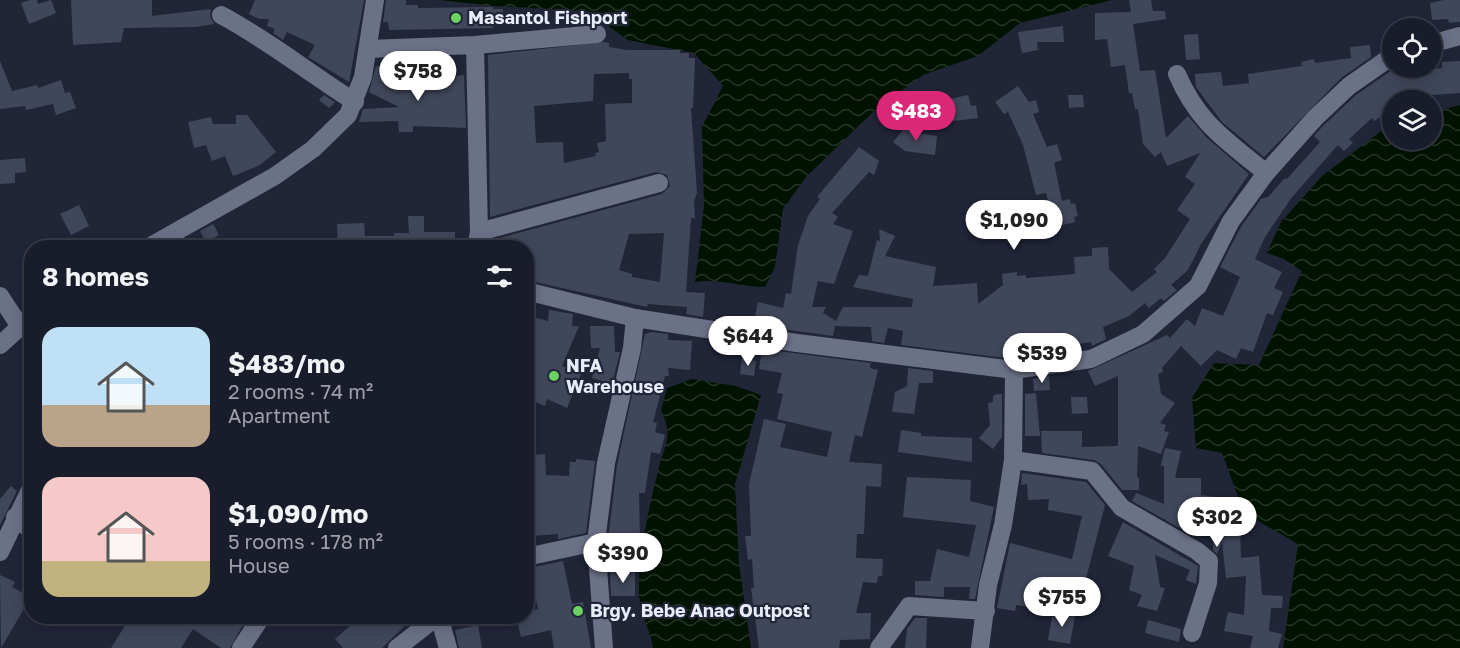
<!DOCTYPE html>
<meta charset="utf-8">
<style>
body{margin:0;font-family:"Golos Text",sans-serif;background:#262936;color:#f1f3f6;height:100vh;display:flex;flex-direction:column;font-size:22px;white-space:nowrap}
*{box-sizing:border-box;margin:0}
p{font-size:20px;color:#9fa1a8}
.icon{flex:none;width:33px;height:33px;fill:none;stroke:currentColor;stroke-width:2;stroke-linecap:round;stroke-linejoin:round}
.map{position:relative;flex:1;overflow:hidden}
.details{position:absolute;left:24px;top:240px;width:510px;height:384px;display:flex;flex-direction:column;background:#191c2a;border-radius:24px;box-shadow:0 3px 15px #0003,0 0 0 2px #373a47}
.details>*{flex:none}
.fabs{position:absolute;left:1382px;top:18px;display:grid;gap:12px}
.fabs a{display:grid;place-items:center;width:60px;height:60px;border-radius:50%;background:#191c2a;box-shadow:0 3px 15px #0003,0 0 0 2px #373a47;font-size:30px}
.price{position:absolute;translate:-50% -51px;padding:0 14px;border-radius:21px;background:#fff;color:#222;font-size:20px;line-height:39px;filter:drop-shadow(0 2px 3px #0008)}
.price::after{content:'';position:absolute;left:50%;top:36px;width:18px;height:14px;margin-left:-9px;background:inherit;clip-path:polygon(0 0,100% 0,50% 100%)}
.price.on{background:#db2777;color:#fff}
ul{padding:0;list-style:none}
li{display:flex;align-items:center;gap:18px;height:150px;padding:0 18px}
li span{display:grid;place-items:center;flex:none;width:168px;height:120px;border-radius:18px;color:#555}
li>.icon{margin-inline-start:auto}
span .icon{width:72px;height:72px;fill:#fffc;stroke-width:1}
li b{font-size:26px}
h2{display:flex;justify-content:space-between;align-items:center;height:72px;padding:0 18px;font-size:26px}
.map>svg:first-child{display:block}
</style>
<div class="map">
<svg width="1460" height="648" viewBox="0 0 1460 648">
<defs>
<pattern id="water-waves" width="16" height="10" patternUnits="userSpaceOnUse" patternTransform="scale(1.5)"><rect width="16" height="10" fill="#001300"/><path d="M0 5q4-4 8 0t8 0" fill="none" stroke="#253626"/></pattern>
</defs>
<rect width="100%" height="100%" fill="#212538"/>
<path fill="url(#water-waves)" d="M439 0H1112L1020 23 978 56 923 75 874 111 806 177 783 209 775 267 765 287C741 287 720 278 695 282L704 206 702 127 723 86 694 53 628 40 587 11 495 6Z
M1460 105V648H1283L1298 544 1244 513 1222 453 1196 448 1192 398 1214 363 1259 365 1302 271 1284 259 1267 253 1281 222 1322 176 1392 123V140H1431V113Z
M692 379 736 386 761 395 735 484 739 564 751 648H653C651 630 640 616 639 595 638 553 649 508 659 467 666 442 673 435 661 410L667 388Z"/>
<path fill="#41475b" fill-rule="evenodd" d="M30 0H37L38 4 51 0 56 13 29 24 21 3Z
M71 0H152V16L211 9 210 16 214 24 196 27 124 28 121 42 73 45Z
M255 0H364L349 82 308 57 315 45 287 32 283 40 273 33 275 29 267 26 269 19H259L249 14Z
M386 0H406V5H418V8L493 7V9H503V23L493 24V28L389 30 388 22H383Z
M1129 0H1151L1153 11H1165L1166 19 1133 24 1140 71 1155 70 1166 138 1188 116 1207 138 1249 174 1201 244 1188 270 1171 285 1177 290 1164 301 1161 298 1149 308 1145 303 1129 316 1103 327 1106 339 1092 346 1091 342 1066 346 1067 351 1014 359 901 345 903 331 888 328 884 343 872 341 871 327 835 326 833 336 753 325 758 302 783 308 786 293 791 294 798 245 808 216 820 199 817 197 859 147 879 161 874 175 869 172 832 213 838 217 833 224 853 231 834 284 818 281 812 307H826L823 313 836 321 843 307H912L913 299 853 287 859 275 868 276 877 240 880 241 879 229 895 236 885 256 936 267 933 286 977 283 978 304 1003 285 1002 274 1017 272V276L1026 275V278L1075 274 1074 257 1092 256V248L1108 247 1109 269 1132 292 1157 272 1154 269 1165 258 1190 219 1177 210 1195 184 1185 177 1200 153 1167 166 1161 152 1155 157 1143 144 1138 109H1135L1132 93H1129L1125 65 1111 67 1107 39 1095 40V13L1131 12Z
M1444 0H1460V22L1449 23 1448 19 1432 20 1430 3Z
M1063 26 1064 42H1037L1038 50 1022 53 1018 32Z
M1198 34 1200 59 1186 60 1184 35Z
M604 42 609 43V47L627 50H680V53H689V58H695L693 108H691L697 193 694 201 695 218H691L686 292 705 293 703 317 686 314 687 307 648 304 647 307 526 280V248H493L492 240 662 194 670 186 667 175 656 172 490 217 488 55ZM629 73V79H632V103L605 104 606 141 597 143 599 152 595 153 596 156 564 163 563 142 536 143 534 106 593 101 594 74ZM664 233 660 282 632 277V274L619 270 629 234Z
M1370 45 1371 57 1341 78 1264 157 1222 122 1196 87 1195 74 1221 72 1223 86 1249 83 1248 74 1302 66 1301 62 1314 59 1315 63 1351 58 1350 47Z
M0 61 12 91 37 85 38 88 61 80 65 93 70 92 76 108 56 115 53 104 26 110 25 106 0 109Z
M1460 61V93L1432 95 1433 99 1419 100H1392V110L1374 121 1372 118 1349 139 1353 143 1344 151 1338 145 1292 197 1265 237 1255 259 1282 272 1274 288 1283 292 1273 315 1267 313 1253 352 1241 348 1236 359 1217 350 1201 366 1181 346 1162 368 1163 372 1158 374 1161 394 1175 403 1160 423 1166 425 1164 431 1169 432 1161 454 1138 446 1137 477 1139 478V490H1122L1101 464 1094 460 1042 453 1041 431H1082V447L1118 446V376L1095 386 1088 371 1167 335 1170 338 1187 319 1195 326 1202 308 1223 316 1240 277 1220 267 1241 227 1261 199 1268 197 1285 178 1287 179 1320 142 1314 136 1323 126 1356 95 1395 68H1406L1409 72 1442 68V62Z
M376 66 386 68 384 76 417 75V79H456V76L464 75 466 128 413 126V132H399L398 121 359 122 363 109 399 107 369 92Z
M1018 86 1029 102 1036 100 1039 112 1033 114 1047 147 1057 144 1062 160 1054 163 1062 201 1070 199 1071 204 1075 203 1078 216 1074 217 1075 222 1055 227 1046 193 1036 195 1023 145 1008 112 1004 114 995 102Z
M324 95 335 102 329 108 319 100Z
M968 95 971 106 976 105 978 118 945 122 940 101Z
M1068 95H1083L1084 107 1069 108Z
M236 115H247L276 152 260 165 233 176 225 156 212 161 206 145 194 148 188 122 211 117 213 124H236Z
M907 125 917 133 937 136 935 155 905 151 893 142Z
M25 158 26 172 15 173V183L0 184V160Z
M79 205 89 226 71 235 60 214Z
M408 216H424V232H455V248H338L337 224 364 223 365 236H394V233H409Z
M213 224 219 235 206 242 200 231Z
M549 310 573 314 572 326H579L562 366 581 374 567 408 547 399 545 406 527 399 526 315 548 321Z
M590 326H614L615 352H620L612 384 592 378 600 348H591Z
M651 332 668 334V340L692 341 690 370 668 368 669 376H665L653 422 657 423 655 432 665 435 660 454 651 452 645 493H639L640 540H608L617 465 645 334Z
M762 349 871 363 870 368 878 370 862 437 855 435 849 462 882 464 881 487 866 486 864 534H857L856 558 883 559 882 576H878L877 583 863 582 856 613H871L870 639 840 640 839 648H759L751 588H754L752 559 748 560 745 536H751L749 484 764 419 786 424 780 447 827 457 832 432 777 419 783 394 777 393 782 373 759 369Z
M742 358 756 361 754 376 740 374Z
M908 368 933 371V383H919L914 414 892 412 895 392 907 386Z
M1049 376 1050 390 1034 391 1033 379Z
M1036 393 1040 436H1025V394Z
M997 394H1002V437L993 449 979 438 990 425 988 403 993 402V396Z
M1071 397H1087L1088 413 1072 414Z
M901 430 921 433V436L972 438V462L898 452Z
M1165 448 1181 451 1175 478H1201V495L1224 498 1220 530 1240 529 1241 558 1259 556 1262 595 1283 596 1282 608H1271L1269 631 1282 634 1278 648H1250L1253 636 1224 631 1228 612 1244 615 1246 576 1226 578 1222 543 1217 554 1213 550V533L1190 534 1132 501 1136 493 1164 504V466H1161Z
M545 454 546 475 569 476 570 462H576V459L595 461 586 533 558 539V534L532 536 531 501H526L528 455Z
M1022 473 1086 482 1105 505 1082 594 1052 587 1048 610 1016 605 1015 611 997 608 1010 543 1072 559 1082 516 1048 510 1049 499 1028 500 1027 484 1021 485Z
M907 477 971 480 970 501 994 507 975 599H969L970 587H944V597L915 595V581H930L937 549 969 557 976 525 903 517Z
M11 486 17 491 0 525V499Z
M1123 522 1198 566 1196 584 1186 580 1190 570 1155 555 1160 587 1165 588 1157 611 1137 606 1142 595 1129 590 1134 566 1108 556Z
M563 561 572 604 583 602 591 648H554L551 630 521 637 516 616H526V612L538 609 529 568Z
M610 572H635V596H611Z
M0 575 15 582 12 587 31 597 1 648Z
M1053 612 1075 616 1070 644 1048 640Z
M131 616H248L230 648H221L193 629 181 648H111Z
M361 616H415L382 648H343L335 639Z
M915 618H927L926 648H905L907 629Z
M1148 620 1181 629 1179 642 1145 633Z
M478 625 482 648H459L455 630Z"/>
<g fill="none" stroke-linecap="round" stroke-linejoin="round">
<path stroke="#6b7187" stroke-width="18" d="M221 15C268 40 309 73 355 102
M475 45 597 34
M368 49 475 45 479 232 476 248
M1177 74C1198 123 1226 140 1266 173
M479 232 659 183
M0 296 19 325
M1013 460 1092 471 1122 508 1197 551 1209 561 1208 583 1192 633
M15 517 32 531
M526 557 596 542
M439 616 448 648
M241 648 262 616
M397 648 438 616
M879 648 909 606 986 611
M980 648 988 585 1003 525 1013 460 1014 370"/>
<path stroke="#6b7187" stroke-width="18" d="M1431 44 1460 36
M147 248 275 176 313 149 348 115 363 77 375 0
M526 291 635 318 797 343 1014 370 1091 359 1143 334 1198 286 1231 221 1266 173 1315 118 1349 86 1392 56
M0 345 32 316
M0 552 32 486
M604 648 596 542 606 463 632 348 635 318"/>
</g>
<g fill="#6cd362" stroke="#212538" stroke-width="2">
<circle cx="456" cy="18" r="6"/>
<circle cx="554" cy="376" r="6"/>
<circle cx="578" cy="611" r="6"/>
</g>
<g text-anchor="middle" stroke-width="4.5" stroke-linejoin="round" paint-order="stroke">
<g font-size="18" font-weight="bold" fill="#e8ecf8" stroke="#212538" text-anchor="start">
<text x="468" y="24">Masantol Fishport</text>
<text x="566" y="372">NFA<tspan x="566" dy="21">Warehouse</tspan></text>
<text x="590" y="617">Brgy. Bebe Anac Outpost</text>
</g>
</g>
</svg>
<div class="fabs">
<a><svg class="icon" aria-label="locate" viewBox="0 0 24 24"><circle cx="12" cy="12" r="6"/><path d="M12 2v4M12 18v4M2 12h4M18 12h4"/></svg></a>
<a><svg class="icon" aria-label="layers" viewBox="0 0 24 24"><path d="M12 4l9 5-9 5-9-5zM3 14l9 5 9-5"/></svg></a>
</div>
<b class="price" style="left:418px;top:102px">$758</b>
<b class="price on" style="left:916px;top:142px">$483</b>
<b class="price" style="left:1014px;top:251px">$1,090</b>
<b class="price" style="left:748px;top:367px">$644</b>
<b class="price" style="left:1042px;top:384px">$539</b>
<b class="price" style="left:1217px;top:548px">$302</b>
<b class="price" style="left:623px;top:584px">$390</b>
<b class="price" style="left:1062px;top:628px">$755</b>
<section class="details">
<h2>8 homes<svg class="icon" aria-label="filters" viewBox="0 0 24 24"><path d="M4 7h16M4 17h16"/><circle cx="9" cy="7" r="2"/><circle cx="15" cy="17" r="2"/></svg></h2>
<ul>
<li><span style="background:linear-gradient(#bfe0f5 65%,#b9a48a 0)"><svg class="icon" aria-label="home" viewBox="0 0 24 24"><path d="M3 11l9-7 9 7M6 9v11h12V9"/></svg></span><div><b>$483/mo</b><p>2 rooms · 74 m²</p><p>Apartment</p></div></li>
<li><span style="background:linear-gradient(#f6c9c9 70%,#c2b280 0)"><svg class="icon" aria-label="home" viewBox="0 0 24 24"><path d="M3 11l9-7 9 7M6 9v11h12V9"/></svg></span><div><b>$1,090/mo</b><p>5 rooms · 178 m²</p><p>House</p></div></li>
</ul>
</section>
</div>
